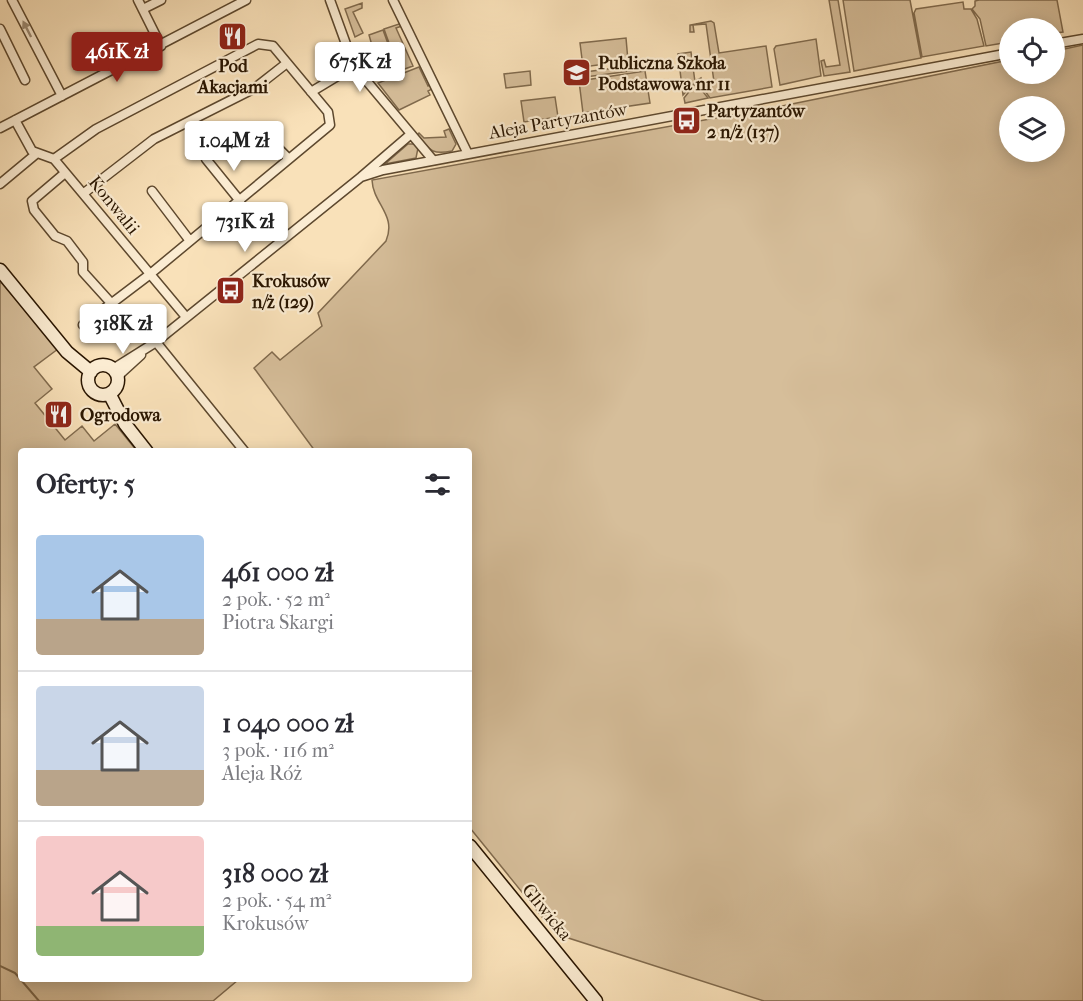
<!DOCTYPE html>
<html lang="pl">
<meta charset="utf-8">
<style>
body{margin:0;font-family:"IM FELL French Canon",serif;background:#f2f2f3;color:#2b2b33;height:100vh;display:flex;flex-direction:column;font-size:22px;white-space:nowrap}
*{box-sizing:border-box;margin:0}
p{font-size:20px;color:#7c7c81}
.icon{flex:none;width:33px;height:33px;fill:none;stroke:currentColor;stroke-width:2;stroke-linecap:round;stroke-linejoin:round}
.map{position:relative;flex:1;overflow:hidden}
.details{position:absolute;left:18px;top:448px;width:454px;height:534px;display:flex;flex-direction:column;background:#fff;border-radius:6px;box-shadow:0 3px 15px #0003}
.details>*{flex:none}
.fabs{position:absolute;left:999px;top:18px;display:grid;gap:12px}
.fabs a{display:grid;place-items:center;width:66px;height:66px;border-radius:50%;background:#fff;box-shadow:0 3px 15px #0003;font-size:30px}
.price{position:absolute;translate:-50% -51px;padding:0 14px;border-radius:6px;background:#fff;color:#222;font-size:20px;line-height:39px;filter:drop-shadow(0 2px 3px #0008)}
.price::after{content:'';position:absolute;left:50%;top:36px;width:18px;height:14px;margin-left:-9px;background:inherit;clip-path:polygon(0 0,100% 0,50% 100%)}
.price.active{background:#8f2418;color:#fff}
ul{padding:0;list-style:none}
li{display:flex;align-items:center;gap:18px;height:150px;padding:0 18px}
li+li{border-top:2px solid #e1e1e2}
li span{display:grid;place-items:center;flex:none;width:168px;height:120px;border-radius:6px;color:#555}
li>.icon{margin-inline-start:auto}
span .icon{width:72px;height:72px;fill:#fffc;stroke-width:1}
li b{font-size:26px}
h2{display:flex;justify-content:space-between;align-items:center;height:72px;padding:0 18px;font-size:26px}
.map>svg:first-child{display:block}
</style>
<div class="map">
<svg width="1083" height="1001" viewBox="0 0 1083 1001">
<rect width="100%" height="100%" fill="#f9e1b9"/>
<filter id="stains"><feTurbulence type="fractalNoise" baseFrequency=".00333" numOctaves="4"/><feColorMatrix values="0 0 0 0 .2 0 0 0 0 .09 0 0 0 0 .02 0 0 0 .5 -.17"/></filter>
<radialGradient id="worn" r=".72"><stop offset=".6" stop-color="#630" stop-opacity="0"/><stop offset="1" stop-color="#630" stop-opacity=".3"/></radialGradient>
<path fill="#d6be9a" stroke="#806a4d" stroke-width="1.5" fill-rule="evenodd" d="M829 0H838L850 72 824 76 821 61 824 60 826 67 840 65Z
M843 0H910L921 58 854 71Z
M979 0H1057L1063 32 1055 33 1054 28H1010L1009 42 986 46 980 19 972 9 975 6V1Z
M963 2 964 9H971L977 19 984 46 922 57 914 13 916 9Z
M362 3V8L353 12 363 33 355 37 345 9Z
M711 21 714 23 719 53 766 46 772 87 710 98 697 80 701 78 702 85 714 82 706 24 693 25 694 32H690V25Z
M399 24 402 26 396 28 413 66 399 71 384 29Z
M383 30 398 71 373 80 356 56 363 53 370 71 387 64 381 46 373 49 369 35Z
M626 38 628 61 583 67 580 43Z
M816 39 821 76 780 85 774 49 776 46Z
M1083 45V1001H764L556 934 470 828V452L315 451 254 368 272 352 280 360 322 326 318 313 386 241C397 215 373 204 372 180L782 106 1009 60 1010 74H1054L1055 51ZM1054 106V152H1010V106Z
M691 52 695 82 683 95 678 54Z
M645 64 646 69 570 79V74Z
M419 67 428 86 430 85 432 89 428 91 430 95 399 110 378 83Z
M530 71 531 85 506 88 504 74Z
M645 71 650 103 583 113 579 81Z
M696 83 708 98 685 103 684 98Z
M555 97 558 117 524 122 521 101Z
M449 129 456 144 452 151C431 155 430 150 417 135L419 133 424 138 446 137 444 131Z
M408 144H415L418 148 416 158 385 164Z
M0 281 58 349 34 367 52 389 35 403 65 440 82 426 94 441 115 424 137 451 21 452V980H238L213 1001H0Z"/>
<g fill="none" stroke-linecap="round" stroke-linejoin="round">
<path stroke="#7b6649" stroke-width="2" d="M0 966 15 973 39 1001"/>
<defs>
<path id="minor" d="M12 0 62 96
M138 0 161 46
M330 0 354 66 433 160
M393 0 468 154
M143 9 161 0
M0 29 25 80
M1054 44 1083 39
M311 92 354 66
M15 120 32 151 54 159 186 317
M0 128 246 0
M258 128 288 158
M54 159 96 129 258 44 273 46 328 112 330 125 149 275 83 325
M206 159 240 201
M65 173 32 201 34 210 55 236 67 241 83 262V272L111 303
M361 177 383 170 1010 53
M0 184 36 154
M152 191 190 241
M84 193 154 139 255 88 287 63
M156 342 245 452
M113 369 156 342 361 177 411 134
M118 376 141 355"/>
<path id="secondary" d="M0 270 67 352 91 372
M88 380a15 15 0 1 1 30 0a15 15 0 1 1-30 0Z
M110 395 125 424 147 452
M470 846 596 1001"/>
</defs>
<use href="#minor" stroke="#5d482e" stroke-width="11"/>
<use href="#secondary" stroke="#291500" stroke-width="15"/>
<use href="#minor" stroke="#fbecd2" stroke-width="8"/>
<use href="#secondary" stroke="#fbecd2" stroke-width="12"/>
</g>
<defs><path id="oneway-solid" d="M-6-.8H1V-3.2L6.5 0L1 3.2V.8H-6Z" transform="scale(1.5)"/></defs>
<use fill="#9c8b74" href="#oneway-solid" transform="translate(27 29) rotate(-117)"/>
<defs>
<symbol id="restaurant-square" viewBox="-11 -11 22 22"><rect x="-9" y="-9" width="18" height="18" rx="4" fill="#8f2418" stroke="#fbecd2"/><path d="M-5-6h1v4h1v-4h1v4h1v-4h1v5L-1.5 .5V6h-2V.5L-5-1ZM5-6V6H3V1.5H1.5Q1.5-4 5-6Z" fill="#fff"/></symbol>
<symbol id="school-square" viewBox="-11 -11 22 22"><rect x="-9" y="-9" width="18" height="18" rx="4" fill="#8f2418" stroke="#fbecd2"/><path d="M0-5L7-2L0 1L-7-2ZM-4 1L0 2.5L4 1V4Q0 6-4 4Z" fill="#fff"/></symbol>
<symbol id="bus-square" viewBox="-11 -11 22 22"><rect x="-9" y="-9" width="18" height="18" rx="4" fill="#8f2418" stroke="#fbecd2"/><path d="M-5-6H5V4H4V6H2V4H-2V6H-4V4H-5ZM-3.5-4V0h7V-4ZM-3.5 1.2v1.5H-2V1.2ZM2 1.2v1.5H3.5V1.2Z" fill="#fff"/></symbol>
</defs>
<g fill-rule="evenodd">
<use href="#restaurant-square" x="216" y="20" width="33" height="33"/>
<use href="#school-square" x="560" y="56" width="33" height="33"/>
<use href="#bus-square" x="670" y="104" width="33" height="33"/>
<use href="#bus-square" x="214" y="274" width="33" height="33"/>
<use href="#restaurant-square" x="42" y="398" width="33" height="33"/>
</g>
<g text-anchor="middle" stroke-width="4.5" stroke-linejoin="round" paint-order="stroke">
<g font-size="18" font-weight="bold" fill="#291500" stroke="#fbecd2" text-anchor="start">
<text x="598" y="69">Publiczna Szkoła<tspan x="598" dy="21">Podstawowa nr 11</tspan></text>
<text x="233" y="72" text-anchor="middle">Pod<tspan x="233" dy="21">Akacjami</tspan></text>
<text x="707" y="117">Partyzantów<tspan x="707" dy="21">2 n/ż (137)</tspan></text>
<text x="252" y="287">Krokusów<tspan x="252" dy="21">n/ż (129)</tspan></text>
<text x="80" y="421">Ogrodowa</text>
</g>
<g font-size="18" fill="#291500" stroke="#fbecd2">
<text transform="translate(558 121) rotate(-10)" y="6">Aleja Partyzantów</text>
<text transform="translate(114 205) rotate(51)" y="6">Konwalii</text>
<text transform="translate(547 912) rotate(51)" y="6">Gliwicka</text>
</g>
</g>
<rect width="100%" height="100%" filter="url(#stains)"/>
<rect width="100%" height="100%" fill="url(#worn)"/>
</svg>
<div class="fabs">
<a><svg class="icon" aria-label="locate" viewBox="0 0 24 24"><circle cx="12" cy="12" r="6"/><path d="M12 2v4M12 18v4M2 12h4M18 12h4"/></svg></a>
<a><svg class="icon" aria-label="layers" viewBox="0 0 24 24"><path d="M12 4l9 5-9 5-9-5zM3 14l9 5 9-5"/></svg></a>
</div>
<b class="price active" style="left:117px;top:83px">461K zł</b>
<b class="price" style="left:360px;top:93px">675K zł</b>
<b class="price" style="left:234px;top:172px">1.04M zł</b>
<b class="price" style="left:245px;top:253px">731K zł</b>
<b class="price" style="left:123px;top:355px">318K zł</b>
<section class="details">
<h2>Oferty: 5<svg class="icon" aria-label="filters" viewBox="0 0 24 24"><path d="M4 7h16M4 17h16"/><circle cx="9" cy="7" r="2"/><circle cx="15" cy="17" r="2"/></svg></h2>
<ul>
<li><span style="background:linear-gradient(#a9c7e8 70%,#b9a48a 0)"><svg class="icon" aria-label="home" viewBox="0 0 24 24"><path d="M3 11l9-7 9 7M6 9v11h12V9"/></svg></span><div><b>461 000 zł</b><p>2 pok. · 52 m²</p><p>Piotra Skargi</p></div></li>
<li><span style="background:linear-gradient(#c9d6e8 70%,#b9a48a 0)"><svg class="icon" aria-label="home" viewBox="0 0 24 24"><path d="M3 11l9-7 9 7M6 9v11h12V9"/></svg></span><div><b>1 040 000 zł</b><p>3 pok. · 116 m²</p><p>Aleja Róż</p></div></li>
<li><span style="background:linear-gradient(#f6c9c9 75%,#8fb573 0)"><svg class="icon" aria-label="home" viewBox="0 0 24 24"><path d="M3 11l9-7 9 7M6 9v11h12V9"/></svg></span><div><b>318 000 zł</b><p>2 pok. · 54 m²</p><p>Krokusów</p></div></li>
</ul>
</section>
</div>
